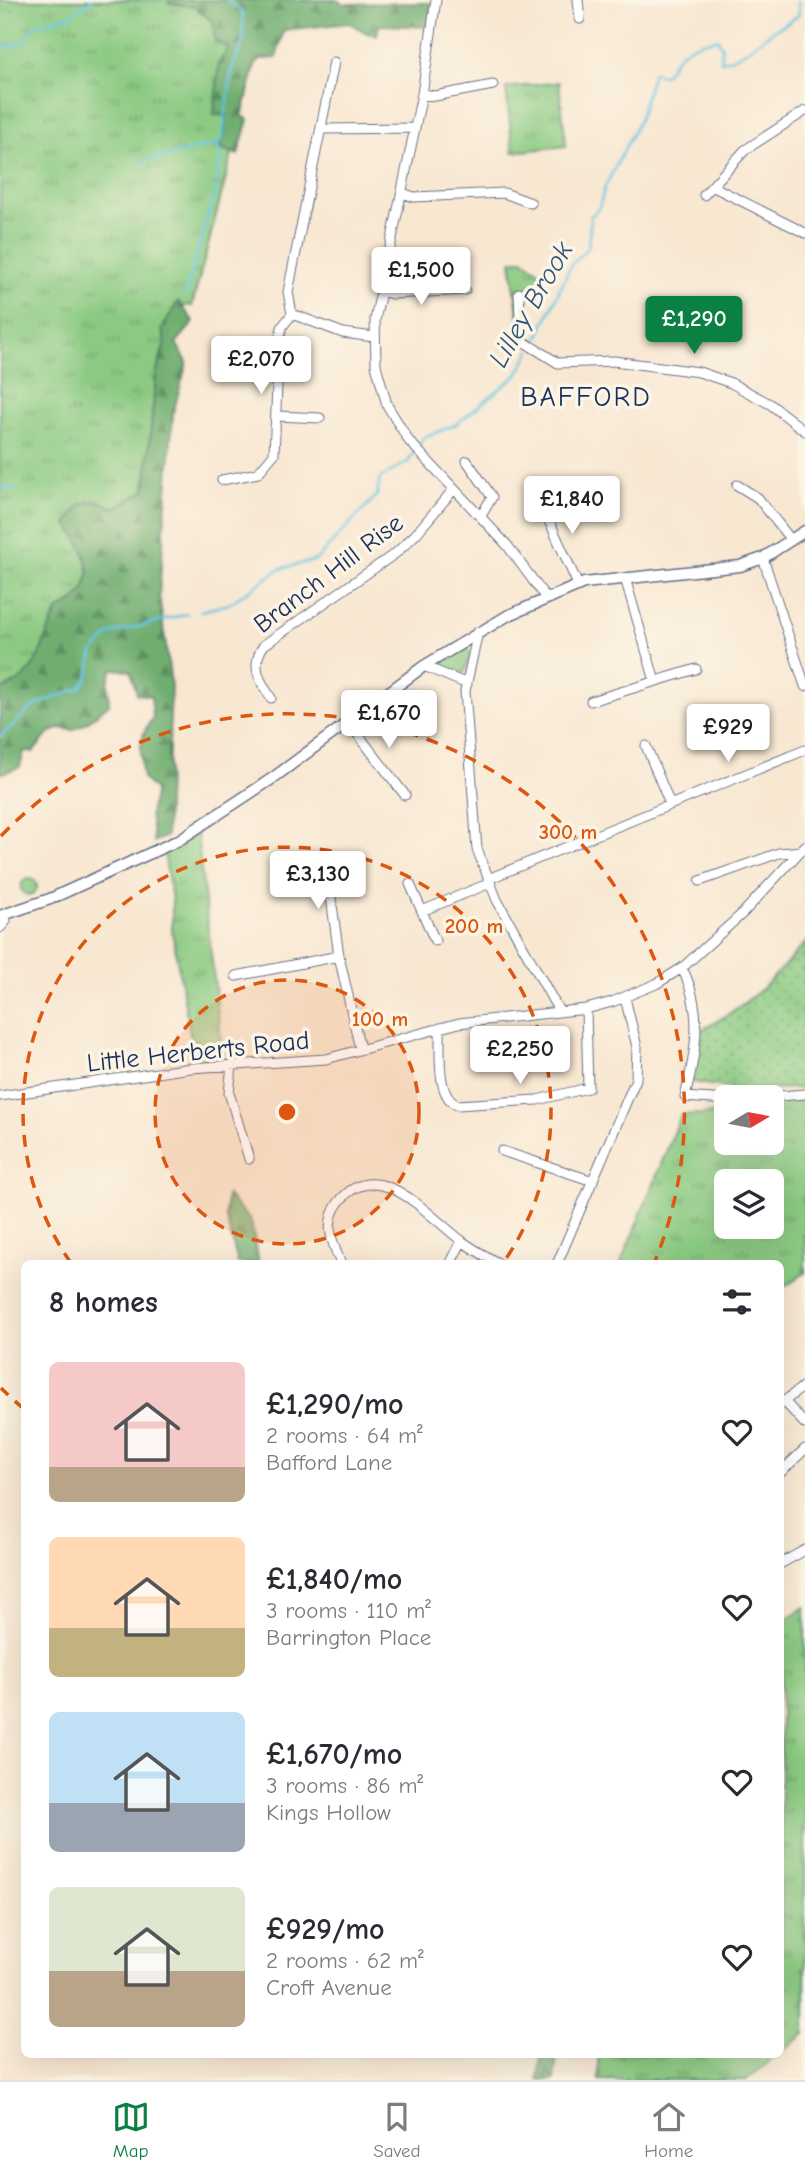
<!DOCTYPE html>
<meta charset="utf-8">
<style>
body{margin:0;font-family:"Comic Neue",sans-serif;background:#f2f2f3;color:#2b2b33;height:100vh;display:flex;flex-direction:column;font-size:26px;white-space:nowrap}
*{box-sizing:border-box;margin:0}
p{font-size:23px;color:#7c7c81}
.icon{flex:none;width:38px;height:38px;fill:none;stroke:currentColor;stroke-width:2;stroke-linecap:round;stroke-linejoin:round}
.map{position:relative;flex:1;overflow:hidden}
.details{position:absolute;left:21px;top:1260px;width:763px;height:798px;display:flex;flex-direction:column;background:#fff;border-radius:10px;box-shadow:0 7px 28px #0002}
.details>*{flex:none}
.needle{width:46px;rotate:80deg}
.buttons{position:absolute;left:714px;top:1085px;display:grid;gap:14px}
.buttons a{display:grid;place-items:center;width:70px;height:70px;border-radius:10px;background:#fff;box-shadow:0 7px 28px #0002;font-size:35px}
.price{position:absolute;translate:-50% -60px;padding:0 16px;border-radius:7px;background:#fff;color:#222;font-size:23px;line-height:46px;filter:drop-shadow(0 2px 4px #0008)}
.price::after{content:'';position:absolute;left:50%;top:42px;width:21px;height:16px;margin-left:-10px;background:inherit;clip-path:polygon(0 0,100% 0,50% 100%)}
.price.selected{background:#0b8043;color:#fff}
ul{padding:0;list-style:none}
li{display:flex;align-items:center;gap:21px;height:175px;padding:0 28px}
li span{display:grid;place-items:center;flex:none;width:196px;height:140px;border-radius:10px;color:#555}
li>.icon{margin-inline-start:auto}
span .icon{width:84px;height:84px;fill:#fffc;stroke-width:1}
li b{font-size:30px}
h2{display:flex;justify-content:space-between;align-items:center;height:84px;padding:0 28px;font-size:30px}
.dock{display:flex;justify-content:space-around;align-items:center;height:98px;border-top:2px solid #e1e1e2;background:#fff;font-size:19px;color:#7c7c81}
.dock a{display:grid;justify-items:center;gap:4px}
.dock .selected{color:#0b8043}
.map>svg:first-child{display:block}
</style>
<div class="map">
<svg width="805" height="2080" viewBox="0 0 805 2080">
<defs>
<pattern id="grass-tufts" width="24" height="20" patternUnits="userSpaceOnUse" patternTransform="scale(1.75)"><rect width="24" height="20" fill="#8bca82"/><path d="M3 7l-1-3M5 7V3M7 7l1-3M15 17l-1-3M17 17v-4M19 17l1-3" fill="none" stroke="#71a46e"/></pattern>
<pattern id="forest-firs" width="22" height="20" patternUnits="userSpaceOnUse" patternTransform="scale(1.75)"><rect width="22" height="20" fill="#70ae70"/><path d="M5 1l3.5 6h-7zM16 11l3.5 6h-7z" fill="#5b8e5f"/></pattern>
<pattern id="garden-dots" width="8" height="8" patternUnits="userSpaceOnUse" patternTransform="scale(1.75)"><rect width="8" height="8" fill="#8bca82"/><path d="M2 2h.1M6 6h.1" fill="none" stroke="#71a46e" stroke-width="1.8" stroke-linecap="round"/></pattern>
</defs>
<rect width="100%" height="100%" fill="#fcf5e5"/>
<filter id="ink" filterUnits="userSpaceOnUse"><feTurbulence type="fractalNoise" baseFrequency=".0143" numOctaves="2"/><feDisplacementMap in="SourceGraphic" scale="14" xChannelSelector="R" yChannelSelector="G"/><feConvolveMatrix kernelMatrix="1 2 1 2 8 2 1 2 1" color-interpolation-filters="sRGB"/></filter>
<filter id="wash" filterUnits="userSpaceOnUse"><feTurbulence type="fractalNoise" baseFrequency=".00686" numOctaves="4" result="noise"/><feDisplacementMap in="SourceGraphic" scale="28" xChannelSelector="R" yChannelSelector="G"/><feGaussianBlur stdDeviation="1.57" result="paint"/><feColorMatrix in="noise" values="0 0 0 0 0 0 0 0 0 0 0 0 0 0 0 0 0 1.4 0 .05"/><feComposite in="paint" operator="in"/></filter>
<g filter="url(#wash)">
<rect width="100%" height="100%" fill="#f8e7d1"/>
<path fill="url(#grass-tufts)" stroke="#537c70" stroke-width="2" fill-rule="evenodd" d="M0 0H251L271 6 192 306 186 305 180 311 145 586 0 711Z
M559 82 566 146 513 152 506 88Z
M523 259 544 275 518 314 511 261Z
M465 646 471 654 464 673 444 669 442 662Z
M197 833 224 1065 196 1067 172 931V900L164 853Z
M21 887a8 8 0 1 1 16 0a8 8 0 1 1-16 0Z
M805 1099V1273L781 1289 780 1264 621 1263 681 1115 726 1113V1143H772V1102ZM726 1181H772V1227H726Z
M805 1607V2034L781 2052V1622Z
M598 2055V2054L778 2055 746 2080H599Z"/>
<path fill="url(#forest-firs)" stroke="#466e67" stroke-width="2" d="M168 0H337L344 4 432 3 430 27 379 25 377 35 367 33 349 23 284 30 276 58 261 59 255 64 242 116 248 119 238 155 221 148 227 114 214 115 219 63 229 48 215 41 213 22 195 7 169 3Z
M178 301 194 322 176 343 187 362 173 413 159 595 171 684 166 836 154 842 150 814 155 790 143 779C140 756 137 737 153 718L151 696 137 694 131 671 112 669 108 682 109 704 85 724 72 730 60 728 49 733 33 752 24 751 20 767 0 774V690C42 676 39 645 58 610 101 592 92 556 67 524L81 504 98 501 115 508 145 490 156 374 165 342 162 329Z
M227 1195 251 1221 259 1263H238L225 1215Z
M541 2055H557L554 2080H538Z"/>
<path fill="url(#garden-dots)" stroke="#537c70" stroke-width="2" d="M805 943V1088L736 1089 692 1082 698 1032C750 1004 767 986 805 943Z"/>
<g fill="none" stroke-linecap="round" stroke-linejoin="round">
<path stroke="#64c5e2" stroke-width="2.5" d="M0 49 24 41 35 25 71 15 91 0
M143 161 218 144 222 140 232 68 243 43V13L227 0
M185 296 216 187 221 153 217 145
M535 344 571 265 588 247 591 216 599 208 604 189 639 120 653 72 662 76C670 71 670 64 676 58 688 45 701 41 718 39L722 48 721 61C744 57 756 42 775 30 784 24 791 22 799 14L798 0
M0 487 15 490
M201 611 229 604 280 569 316 560 377 495 380 478 408 462 424 437 455 425 517 375 531 350
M0 737 34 706 80 688 88 677 93 652 110 634 187 614"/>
</g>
</g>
<g filter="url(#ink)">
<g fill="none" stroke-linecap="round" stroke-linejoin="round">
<defs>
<path id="minor" d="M436 0 422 94 375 320 376 365 387 405 409 441 507 545 546 598
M578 0 580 19
M334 62 288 292 292 314 343 333 374 337
M422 94 435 96 493 85
M323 129 415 128
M712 186 805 233
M402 193 414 197 504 193 531 203
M704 195 745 150 805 111
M381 291 392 294 465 290
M519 293 521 340 558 363 614 361 699 372 731 383 770 404 805 431
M277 416 320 418
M467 461 492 497 481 516
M222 480 258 473 274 454 279 342 282 327 292 314
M737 485 758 498 791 540
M552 486 542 505 578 585
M763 558 805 686
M625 578 655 681
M478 632 465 691 477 849 497 900 559 1011
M424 666 467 684
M271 698C259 680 250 665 264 645L396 553 415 535 454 489
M591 701 696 669
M349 723 405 795
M646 746 670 804
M488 879 805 750
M700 881 779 853 801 851
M410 884 435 941
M330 890 339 956 360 1049
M422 911 490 883
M0 928 6 921 5 915
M682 968C704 1011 696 1052 685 1097L726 1100
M236 976 339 956
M440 1028C441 1049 435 1096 457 1105L537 1100 588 1088 586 1009
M232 1065 229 1093 249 1159
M0 1096 191 1068 326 1059 459 1023 586 1009 612 1002 656 984 682 968 743 913 805 846
M768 1097 805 1094
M502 1151 593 1181
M341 1264C332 1242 323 1223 339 1202 378 1152 431 1219 462 1241 474 1250 487 1257 500 1264
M450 1264 462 1241
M557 1264 636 1079 637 1047 625 998
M784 1401 805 1424
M782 1403 805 1385
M780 1473 805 1449
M780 1564 805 1550"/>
<path id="major" d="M0 916 50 899 179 840 273 778 424 666 507 616 584 583 740 566 763 558 805 531"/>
</defs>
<use href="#minor" stroke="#686f86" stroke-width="11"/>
<use href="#major" stroke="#686f86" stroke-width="13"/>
<use href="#minor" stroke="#fff" stroke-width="9"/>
<use href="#major" stroke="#fff" stroke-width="10"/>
</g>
</g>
<circle cx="287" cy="1112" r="132" fill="#de5710" fill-opacity=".12"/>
<g fill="none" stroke="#de5710" stroke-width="3.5" stroke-dasharray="12 9">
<circle cx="287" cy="1112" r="132"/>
<path d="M71 1263A264 264 0 1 1 503 1263"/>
<path d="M24 1409A397 397 0 0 1 1 1388M1 836A397 397 0 0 1 655 1261"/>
</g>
<g text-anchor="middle" stroke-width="7" stroke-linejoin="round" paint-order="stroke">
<g font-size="26" fill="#1b2f5e" stroke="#fcf5e5">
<text transform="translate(328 573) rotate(-37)" y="9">Branch Hill Rise</text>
<text transform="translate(198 1051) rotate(-6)" y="9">Little Herberts Road</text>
</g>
<g font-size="28" font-style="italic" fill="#2d547f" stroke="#fcf5e5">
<text transform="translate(530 304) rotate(-60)" y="10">Lilley Brook</text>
</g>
<g font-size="28" letter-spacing="2" fill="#1b2f5e" stroke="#fcf5e5">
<text x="586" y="406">BAFFORD</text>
</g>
</g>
<circle cx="287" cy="1112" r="10" fill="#de5710" stroke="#fcf5e5" stroke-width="3.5"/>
<g font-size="21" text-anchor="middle" font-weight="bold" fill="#de5710" stroke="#fcf5e5" stroke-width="7" stroke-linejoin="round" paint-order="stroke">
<text x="568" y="839">300 m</text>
<text x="474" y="933">200 m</text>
<text x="380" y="1026">100 m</text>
</g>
</svg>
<div class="buttons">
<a><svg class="needle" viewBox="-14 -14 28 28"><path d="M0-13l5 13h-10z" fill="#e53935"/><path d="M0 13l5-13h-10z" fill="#7c7c81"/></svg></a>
<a><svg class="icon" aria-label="layers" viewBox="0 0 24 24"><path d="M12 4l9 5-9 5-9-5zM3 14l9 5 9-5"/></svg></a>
</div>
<b class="price" style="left:421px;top:307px">£1,500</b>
<b class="price selected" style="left:694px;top:356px">£1,290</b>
<b class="price" style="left:261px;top:396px">£2,070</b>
<b class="price" style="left:572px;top:536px">£1,840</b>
<b class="price" style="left:389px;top:750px">£1,670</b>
<b class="price" style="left:728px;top:764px">£929</b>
<b class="price" style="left:318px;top:911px">£3,130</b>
<b class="price" style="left:520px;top:1086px">£2,250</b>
<section class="details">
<h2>8 homes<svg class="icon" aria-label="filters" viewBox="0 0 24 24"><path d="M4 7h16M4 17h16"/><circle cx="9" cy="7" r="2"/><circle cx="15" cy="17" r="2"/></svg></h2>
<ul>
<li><span style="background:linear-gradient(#f6c9c9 75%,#b9a48a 0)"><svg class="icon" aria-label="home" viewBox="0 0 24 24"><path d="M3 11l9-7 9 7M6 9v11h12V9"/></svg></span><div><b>£1,290/mo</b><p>2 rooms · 64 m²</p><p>Bafford Lane</p></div><svg class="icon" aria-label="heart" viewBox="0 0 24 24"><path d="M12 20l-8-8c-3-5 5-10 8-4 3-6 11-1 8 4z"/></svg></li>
<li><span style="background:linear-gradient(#ffd9b3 65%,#c2b280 0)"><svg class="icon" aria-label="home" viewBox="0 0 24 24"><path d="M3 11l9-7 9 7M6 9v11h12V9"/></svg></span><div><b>£1,840/mo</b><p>3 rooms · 110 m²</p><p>Barrington Place</p></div><svg class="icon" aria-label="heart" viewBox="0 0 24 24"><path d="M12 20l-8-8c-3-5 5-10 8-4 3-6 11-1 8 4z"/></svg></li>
<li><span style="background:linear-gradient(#bfe0f5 65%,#9aa5b1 0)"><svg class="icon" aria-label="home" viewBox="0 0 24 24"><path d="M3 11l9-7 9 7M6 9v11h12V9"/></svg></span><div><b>£1,670/mo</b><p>3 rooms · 86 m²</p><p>Kings Hollow</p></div><svg class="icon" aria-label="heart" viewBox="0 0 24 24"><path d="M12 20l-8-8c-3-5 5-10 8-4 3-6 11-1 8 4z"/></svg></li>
<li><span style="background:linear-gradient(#dfe7d0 60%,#b9a48a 0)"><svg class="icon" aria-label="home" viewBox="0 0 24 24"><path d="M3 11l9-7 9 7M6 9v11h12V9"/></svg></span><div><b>£929/mo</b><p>2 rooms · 62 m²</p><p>Croft Avenue</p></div><svg class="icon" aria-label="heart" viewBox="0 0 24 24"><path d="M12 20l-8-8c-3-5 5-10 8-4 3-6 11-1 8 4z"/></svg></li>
</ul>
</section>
</div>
<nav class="dock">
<a class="selected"><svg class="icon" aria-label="map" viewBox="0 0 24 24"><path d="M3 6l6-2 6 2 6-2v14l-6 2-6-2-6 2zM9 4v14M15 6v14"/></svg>Map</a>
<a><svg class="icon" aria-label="saved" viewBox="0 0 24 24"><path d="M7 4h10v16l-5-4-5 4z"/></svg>Saved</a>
<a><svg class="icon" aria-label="home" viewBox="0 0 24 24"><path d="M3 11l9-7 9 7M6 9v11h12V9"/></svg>Home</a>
</nav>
